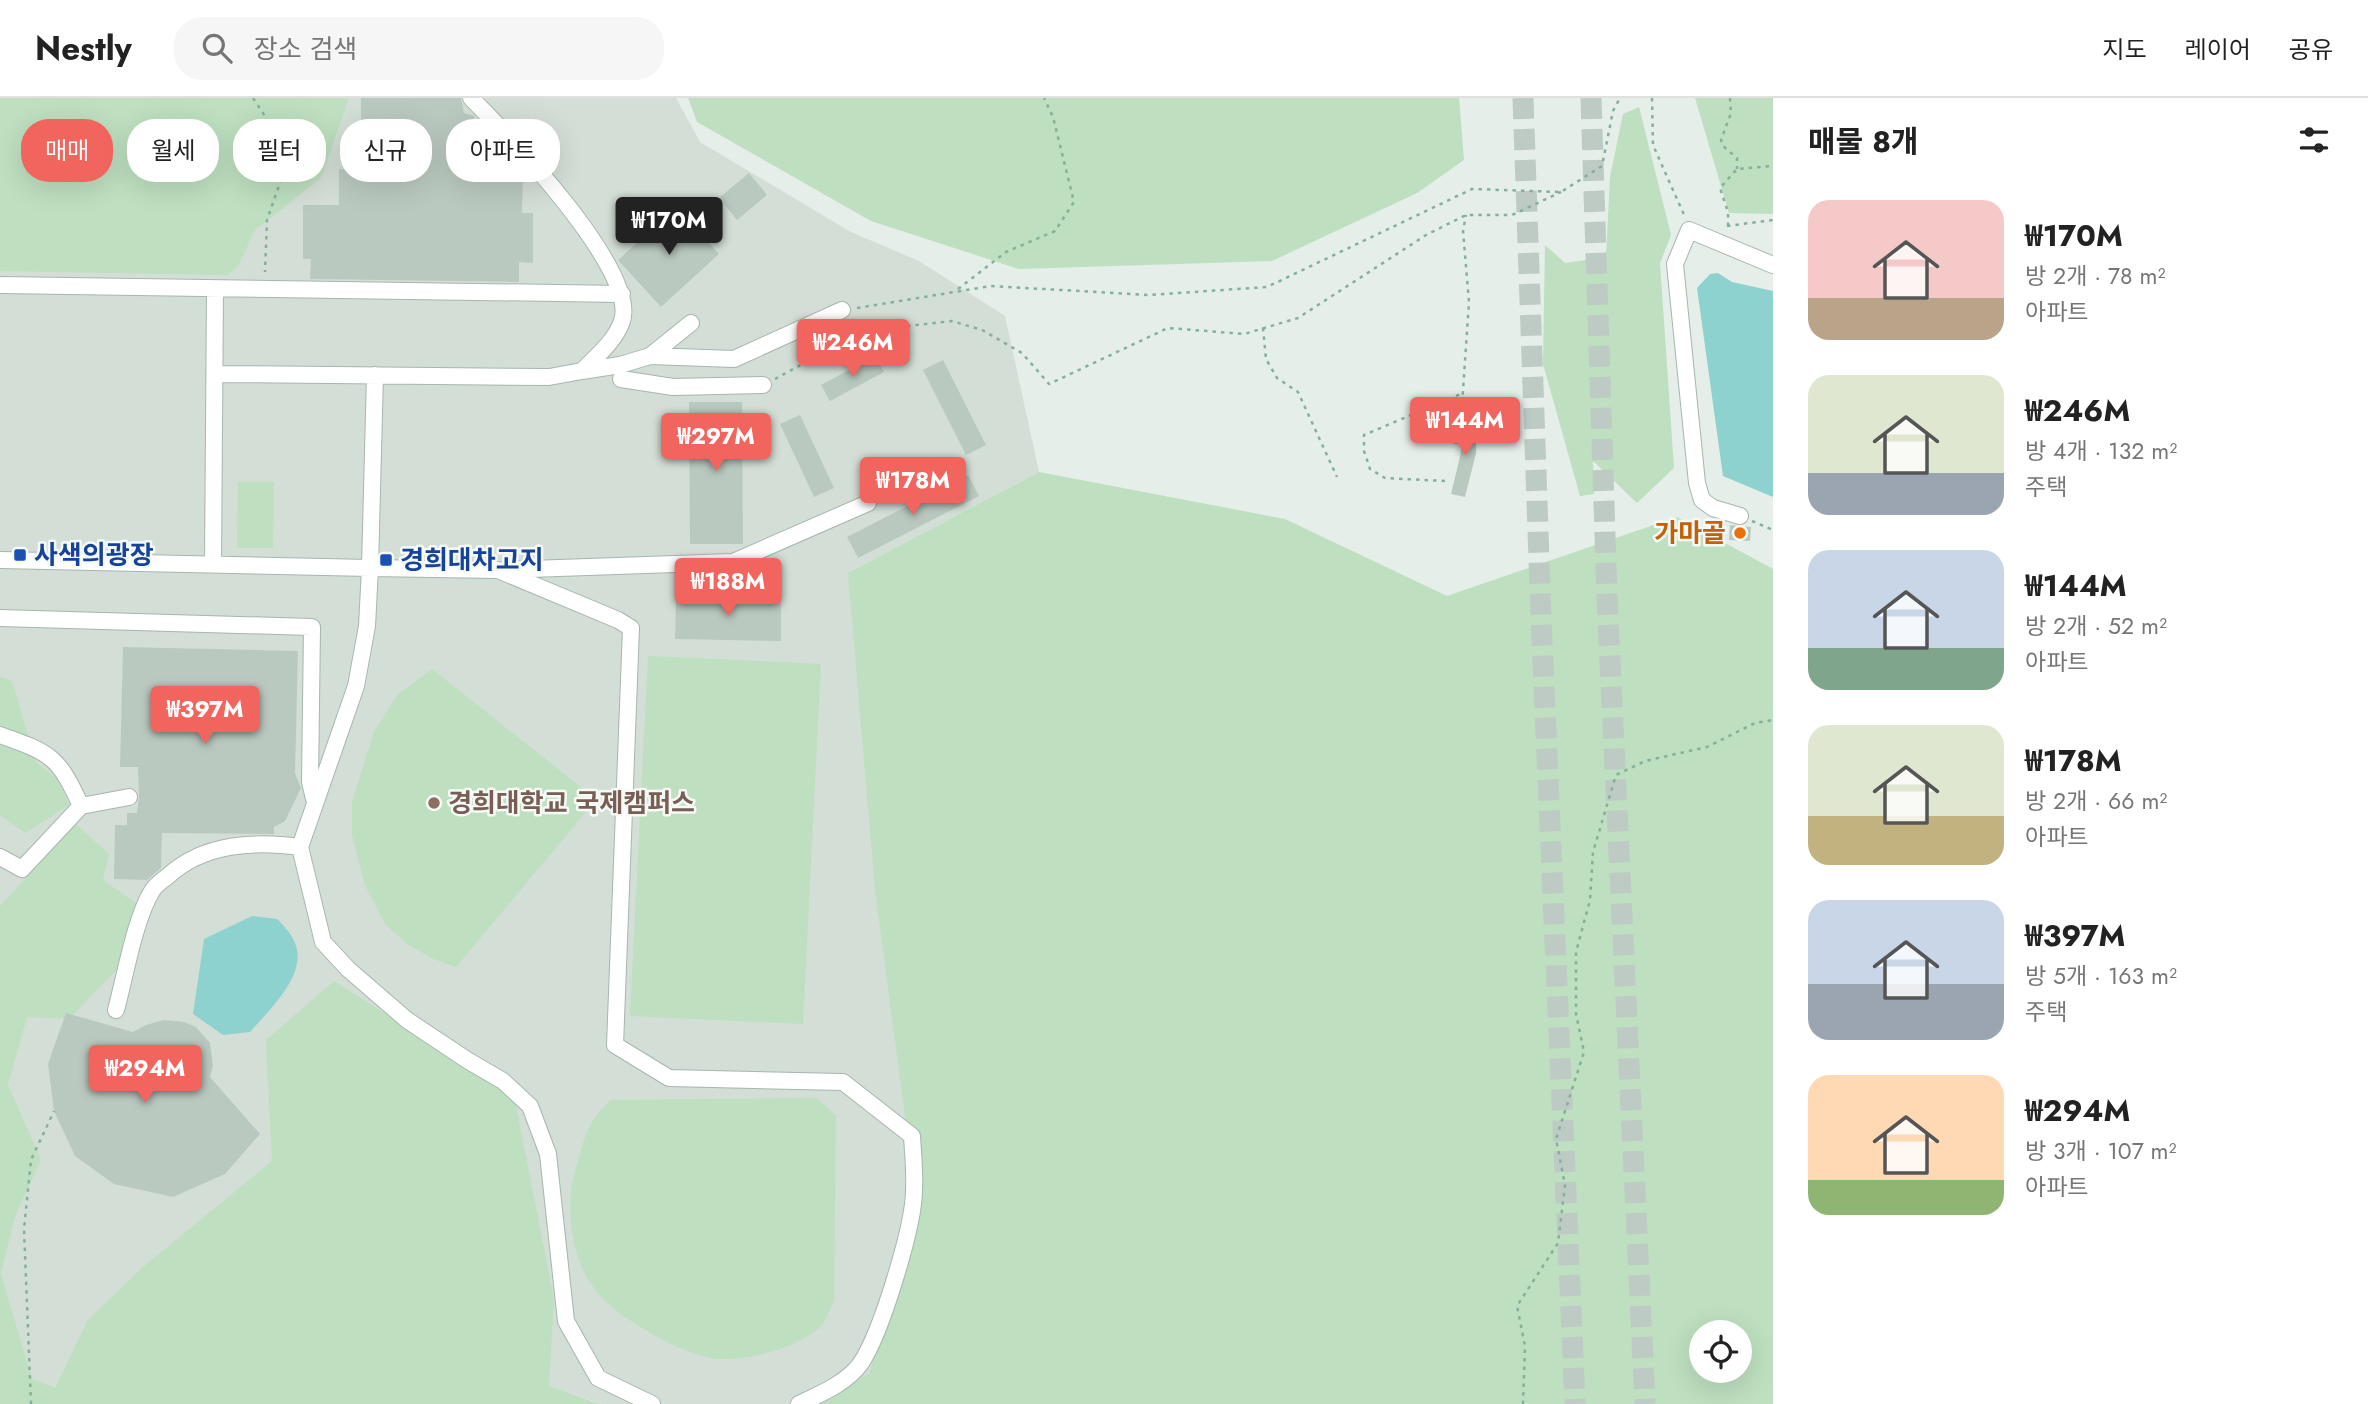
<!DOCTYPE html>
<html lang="ko">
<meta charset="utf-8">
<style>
body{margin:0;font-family:Jost,"Noto Sans KR",sans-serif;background:#f6f6f6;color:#222;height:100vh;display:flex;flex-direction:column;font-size:26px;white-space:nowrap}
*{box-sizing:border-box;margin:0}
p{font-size:23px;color:#767676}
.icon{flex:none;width:38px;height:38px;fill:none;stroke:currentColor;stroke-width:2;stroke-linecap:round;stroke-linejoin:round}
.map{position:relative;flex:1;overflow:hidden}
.details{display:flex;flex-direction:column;background:#fff;width:595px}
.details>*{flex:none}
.banner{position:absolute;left:21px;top:21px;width:665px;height:63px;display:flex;gap:14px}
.fabs{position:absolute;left:1689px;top:1222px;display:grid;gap:14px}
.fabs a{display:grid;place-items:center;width:63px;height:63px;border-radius:50%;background:#fff;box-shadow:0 7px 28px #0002;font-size:35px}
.price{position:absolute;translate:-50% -60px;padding:0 16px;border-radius:7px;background:#f2655f;color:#fff;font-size:23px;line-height:46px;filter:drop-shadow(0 2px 4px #0008)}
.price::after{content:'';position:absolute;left:50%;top:42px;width:21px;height:16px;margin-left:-10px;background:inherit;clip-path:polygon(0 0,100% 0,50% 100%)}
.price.selected{background:#222;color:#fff}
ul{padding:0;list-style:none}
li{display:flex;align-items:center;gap:21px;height:175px;padding:0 35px}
li span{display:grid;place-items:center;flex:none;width:196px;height:140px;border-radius:21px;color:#555}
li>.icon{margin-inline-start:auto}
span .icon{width:84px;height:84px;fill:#fffc;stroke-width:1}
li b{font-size:30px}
h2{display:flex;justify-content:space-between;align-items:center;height:84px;padding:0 35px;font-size:30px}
.chip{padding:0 24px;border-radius:28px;background:#fff;box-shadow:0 7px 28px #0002;font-size:24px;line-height:63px}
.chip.selected{background:#f2655f;color:#fff}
header{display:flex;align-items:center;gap:42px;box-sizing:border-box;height:98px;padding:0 35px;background:#fff;border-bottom:2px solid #e0e0e0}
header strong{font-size:33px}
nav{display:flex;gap:38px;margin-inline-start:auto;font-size:24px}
.search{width:490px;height:63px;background:#f6f6f6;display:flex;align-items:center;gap:18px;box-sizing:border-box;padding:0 24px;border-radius:28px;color:#767676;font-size:26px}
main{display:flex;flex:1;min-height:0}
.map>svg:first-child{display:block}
</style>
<header>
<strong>Nestly</strong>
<div class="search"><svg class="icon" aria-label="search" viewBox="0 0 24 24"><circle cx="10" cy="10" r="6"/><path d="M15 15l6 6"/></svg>장소 검색</div>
<nav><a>지도</a><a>레이어</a><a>공유</a></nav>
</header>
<main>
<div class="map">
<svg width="1773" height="1306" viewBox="0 0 1773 1306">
<rect width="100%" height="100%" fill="#e5eee8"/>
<path fill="#d3ded6" d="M0 0H676L700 44 851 134 919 163 1005 218 1039 374 848 475 928 1075 869 1276 841 1306H602L533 1283 75 1306H0Z"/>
<path fill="#bedfc0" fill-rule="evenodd" d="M0 0H349L321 80 255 132 238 168 227 177 0 173Z
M688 0H1459L1464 62 1417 95 1272 163 1019 171 871 123 697 24Z
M1695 0H1773V116L1729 115Z
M1639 9 1671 137 1660 165 1674 370 1637 405 1593 363 1594 396 1580 398 1543 266 1545 147 1565 165 1606 159 1610 79 1623 16Z
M1039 374 1285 421 1447 498 1677 419 1773 471V1306H801L869 1276 907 1139 915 1094 875 791 848 475ZM1701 1234H1740V1272H1701Z
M238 384H274L273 450H237Z
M648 558 821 566 803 926 630 918Z
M432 571 587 694 590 709 456 869 431 860 406 845 385 826 365 787 352 737V704L374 634 397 597Z
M0 579 12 583 36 664 60 683 69 707 25 735 0 717Z
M76 726 109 756 103 782 137 806 120 868 69 921 27 919 8 987 41 1062 15 1118 1 1176 32 1281 55 1290 88 1222 143 1169 272 1063 266 942 334 883 514 998 554 1201 549 1288 600 1306H0V808Z
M816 1000 836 1017 834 1202C830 1210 826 1225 819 1230 796 1250 749 1262 720 1261 685 1259 617 1220 596 1193 570 1159 564 1106 577 1066 585 1039 589 1020 611 1002Z"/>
<path fill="#8dd2cf" d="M1718 175 1732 184 1773 193V399L1723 378 1697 190 1710 176Z
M252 818 277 821C283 827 291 835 294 843 310 875 269 912 250 934L223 937 193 916 204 841Z"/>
<path fill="#bac9c0" d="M361 0H461L464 15 474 18V33H484V74H523L522 115H533V165L519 164V184L310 181 311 161H303V107H339V71H352V28H361Z
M749 75 767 97 737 122 719 100Z
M676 109 719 156 661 209 618 162Z
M875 258 884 274 830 303 821 287Z
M943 262 986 347 966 357 923 272Z
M689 304H742L743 446H690Z
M1471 313 1476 314V355L1465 399 1451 396 1463 346H1454V334H1466Z
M800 317 834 390 814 399 780 326Z
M968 377 979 398 858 460 847 439Z
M1730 427 1751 429 1750 443 1729 442Z
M676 498 781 499V543L675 541Z
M123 549 298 553 295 675 301 690 285 723 274 729V736L162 735 161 770 147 782 114 781 115 727H127V715H137L139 698 138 669H120Z
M66 915 133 934 146 927 164 922 184 924 196 929 210 945 213 968 210 979 260 1036 225 1076 173 1099 114 1086 75 1058 54 1013 48 966Z"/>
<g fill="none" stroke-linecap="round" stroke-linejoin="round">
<path stroke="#becbc4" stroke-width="21" stroke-dasharray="21 10" stroke-linecap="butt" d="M1523 0 1541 519 1575 1306
M1591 0 1607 500 1645 1306"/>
<defs>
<path id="minor" d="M471 0C507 36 639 173 622 223 616 242 596 259 582 273L620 267 650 258 734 261 842 212
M0 187 622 196
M650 258 691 225
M215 276 549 279 582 273
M621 281 673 289 763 287
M1740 418 1713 410 1702 402 1697 385 1675 166 1689 132 1773 167
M0 462 370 470 375 277
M213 467 215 191
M504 472 733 464 868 405
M0 520 312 529 310 684 314 701
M0 637C51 655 58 658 81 708L22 771 0 759
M81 708 129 699
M116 912C125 879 135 820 152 793 155 787 163 782 168 778 204 745 254 743 300 749
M652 1306 598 1280 566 1223 548 1056 530 1008 503 983 467 962 407 922 348 871 323 844 300 749 356 588 367 528 370 470 498 472 618 522 631 530 615 947 669 980 843 984 912 1038C913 1056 915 1074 914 1092 914 1128 881 1235 861 1265 847 1285 820 1296 799 1306"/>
</defs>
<use href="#minor" stroke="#a7b6ae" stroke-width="18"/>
<path stroke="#85b19a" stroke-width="2.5" stroke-dasharray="3.5 5" stroke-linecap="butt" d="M253 0 290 56 267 122 265 174
M1652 0 1653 47 1685 119
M1730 0 1731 15 1721 42 1723 48 1737 60V71
M1727 128 1773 122
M1728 128V114L1720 90 1737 71 1773 68
M958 191 1006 154 1055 133 1074 104 1053 19 1044 0
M857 210 991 188 1149 197 1267 189 1472 91 1561 94 1602 68 1613 13 1620 0
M1263 230 1266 261 1277 280 1298 294 1337 379
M775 281 863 233 952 223 982 232 1022 255 1049 286 1168 230 1244 236 1298 220 1426 137 1466 117H1512L1561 94
M1461 322 1469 204 1463 133 1466 117
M1445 383 1385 380 1370 371 1364 353V337L1463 295
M1752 423 1773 432
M31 1306 24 1131 31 1062 54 1013
M1523 1306 1525 1248 1517 1208 1558 1145 1565 1087 1556 1041 1584 954 1576 916V854L1590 802 1593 754 1616 677 1645 663 1707 649 1755 625 1773 622"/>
<use href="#minor" stroke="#fff" stroke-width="16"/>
</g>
<circle fill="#e8710a" stroke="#f5faf7" stroke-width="2.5" cx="1740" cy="435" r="7"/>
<g fill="#1a4fb4" stroke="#f5faf7" stroke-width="2.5">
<rect x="13" y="450" width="14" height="14" rx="3.5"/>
<rect x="379" y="455" width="14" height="14" rx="3.5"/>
</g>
<circle fill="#8d6e63" stroke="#f5faf7" stroke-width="2.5" cx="434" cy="705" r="7"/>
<g text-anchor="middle" stroke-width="5" stroke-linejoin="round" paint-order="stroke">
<g font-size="26" font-weight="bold" fill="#c56008" stroke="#f5faf7" text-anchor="end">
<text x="1726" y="444">가마골</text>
</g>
<g font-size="26" font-weight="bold" fill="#164399" stroke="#f5faf7" text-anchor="start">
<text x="34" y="466">사색의광장</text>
<text x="400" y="471">경희대차고지</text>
</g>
<g font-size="26" font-weight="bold" fill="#785e54" stroke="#f5faf7" text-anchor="start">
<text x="448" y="714">경희대학교 국제캠퍼스</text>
</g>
</g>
</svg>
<div class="fabs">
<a><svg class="icon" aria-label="locate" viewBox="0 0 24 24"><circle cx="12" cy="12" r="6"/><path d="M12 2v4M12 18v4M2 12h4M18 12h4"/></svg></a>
</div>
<b class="price selected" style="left:669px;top:159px">₩170M</b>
<b class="price" style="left:853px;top:281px">₩246M</b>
<b class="price" style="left:1465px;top:359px">₩144M</b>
<b class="price" style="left:716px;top:375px">₩297M</b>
<b class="price" style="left:913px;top:419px">₩178M</b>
<b class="price" style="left:728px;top:520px">₩188M</b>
<b class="price" style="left:205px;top:648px">₩397M</b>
<b class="price" style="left:145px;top:1007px">₩294M</b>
<div class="banner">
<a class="chip selected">매매</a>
<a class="chip">월세</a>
<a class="chip">필터</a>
<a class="chip">신규</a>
<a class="chip">아파트</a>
</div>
</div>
<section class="details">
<h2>매물 8개<svg class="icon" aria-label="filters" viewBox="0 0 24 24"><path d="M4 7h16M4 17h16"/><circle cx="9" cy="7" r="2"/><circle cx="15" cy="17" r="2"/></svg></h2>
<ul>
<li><span style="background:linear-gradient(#f6c9c9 70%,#b9a48a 0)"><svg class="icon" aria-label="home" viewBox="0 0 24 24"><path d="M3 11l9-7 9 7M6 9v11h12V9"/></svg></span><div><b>₩170M</b><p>방 2개 · 78 m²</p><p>아파트</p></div></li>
<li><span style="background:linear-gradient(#dfe7d0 70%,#9aa5b1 0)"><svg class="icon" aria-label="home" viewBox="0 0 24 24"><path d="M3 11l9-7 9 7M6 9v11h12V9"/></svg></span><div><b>₩246M</b><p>방 4개 · 132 m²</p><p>주택</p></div></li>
<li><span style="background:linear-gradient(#c9d6e8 70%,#7fa58c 0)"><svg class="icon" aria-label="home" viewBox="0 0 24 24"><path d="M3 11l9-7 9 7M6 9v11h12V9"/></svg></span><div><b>₩144M</b><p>방 2개 · 52 m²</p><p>아파트</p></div></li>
<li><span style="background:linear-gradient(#dfe7d0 65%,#c2b280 0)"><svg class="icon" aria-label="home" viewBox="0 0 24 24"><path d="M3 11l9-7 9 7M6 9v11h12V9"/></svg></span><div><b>₩178M</b><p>방 2개 · 66 m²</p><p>아파트</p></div></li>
<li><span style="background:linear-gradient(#c9d6e8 60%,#9aa5b1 0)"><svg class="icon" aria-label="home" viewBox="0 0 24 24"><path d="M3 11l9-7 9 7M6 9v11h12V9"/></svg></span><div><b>₩397M</b><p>방 5개 · 163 m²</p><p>주택</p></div></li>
<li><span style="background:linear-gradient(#ffd9b3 75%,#8fb573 0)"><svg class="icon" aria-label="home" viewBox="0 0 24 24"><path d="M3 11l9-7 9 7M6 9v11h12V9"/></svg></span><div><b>₩294M</b><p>방 3개 · 107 m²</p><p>아파트</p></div></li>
</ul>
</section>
</main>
